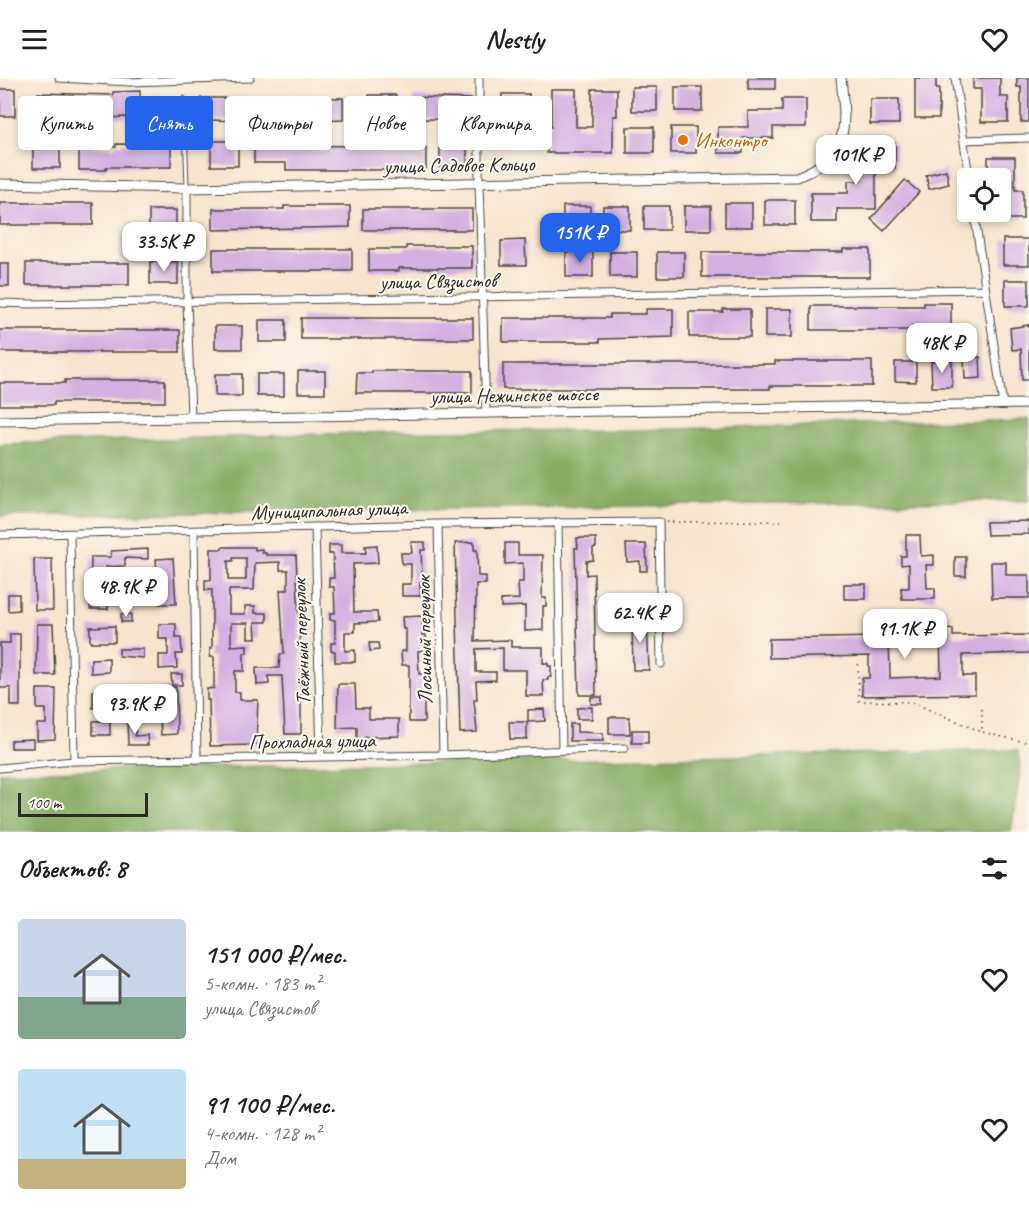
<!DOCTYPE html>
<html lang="ru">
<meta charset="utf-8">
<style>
body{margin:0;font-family:Caveat,sans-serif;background:#f2f2f2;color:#202124;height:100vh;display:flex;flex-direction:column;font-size:22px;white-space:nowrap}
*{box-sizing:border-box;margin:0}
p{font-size:20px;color:#757577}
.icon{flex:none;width:33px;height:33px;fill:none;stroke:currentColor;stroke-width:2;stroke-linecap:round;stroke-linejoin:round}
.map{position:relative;height:754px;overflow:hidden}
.details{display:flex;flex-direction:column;background:#fff;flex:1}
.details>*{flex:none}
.guide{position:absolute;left:18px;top:18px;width:600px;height:54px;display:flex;gap:12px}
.fabs{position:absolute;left:957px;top:90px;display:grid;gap:12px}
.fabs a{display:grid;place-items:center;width:54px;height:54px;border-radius:6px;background:#fff;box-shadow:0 3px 9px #0003;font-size:30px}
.scale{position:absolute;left:18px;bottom:15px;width:130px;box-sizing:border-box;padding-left:6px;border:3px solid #2b2b2b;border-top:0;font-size:16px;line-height:21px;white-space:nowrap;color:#2b2b2b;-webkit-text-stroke:4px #fbf7ec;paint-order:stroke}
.price{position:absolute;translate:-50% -51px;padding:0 14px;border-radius:12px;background:#fff;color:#222;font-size:20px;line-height:39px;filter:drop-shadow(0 2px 3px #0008)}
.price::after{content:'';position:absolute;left:50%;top:36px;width:18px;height:14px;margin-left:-9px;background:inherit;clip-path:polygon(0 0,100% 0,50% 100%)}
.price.active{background:#2563eb;color:#fff}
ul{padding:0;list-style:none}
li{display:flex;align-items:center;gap:18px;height:150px;padding:0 18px}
li span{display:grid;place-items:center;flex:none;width:168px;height:120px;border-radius:6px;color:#555}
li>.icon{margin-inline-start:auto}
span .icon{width:72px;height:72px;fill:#fffc;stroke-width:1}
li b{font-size:26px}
h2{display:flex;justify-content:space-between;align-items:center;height:72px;padding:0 18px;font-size:26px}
.pill{padding:0 21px;border-radius:6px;background:#fff;box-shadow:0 3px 9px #0003;font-size:21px;line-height:54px}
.pill.active{background:#2563eb;color:#fff}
header{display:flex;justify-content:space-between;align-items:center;height:78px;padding:0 18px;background:#fff;font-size:27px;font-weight:600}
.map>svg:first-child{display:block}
</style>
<header><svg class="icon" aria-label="menu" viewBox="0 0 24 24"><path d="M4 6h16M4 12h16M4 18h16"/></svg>Nestly<svg class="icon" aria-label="heart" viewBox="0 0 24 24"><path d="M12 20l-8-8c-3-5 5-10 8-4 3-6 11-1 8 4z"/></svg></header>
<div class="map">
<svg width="1029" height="754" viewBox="0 0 1029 754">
<rect width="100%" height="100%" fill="#fbf7ec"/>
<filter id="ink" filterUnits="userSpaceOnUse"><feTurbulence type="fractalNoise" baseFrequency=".0167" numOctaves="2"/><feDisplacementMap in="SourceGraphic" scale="12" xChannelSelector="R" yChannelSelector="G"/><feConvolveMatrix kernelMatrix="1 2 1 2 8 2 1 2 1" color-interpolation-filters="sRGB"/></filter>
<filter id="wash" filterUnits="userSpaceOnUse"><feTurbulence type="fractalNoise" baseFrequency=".008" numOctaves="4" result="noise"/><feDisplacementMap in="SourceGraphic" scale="24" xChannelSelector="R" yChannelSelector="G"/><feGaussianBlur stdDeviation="1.35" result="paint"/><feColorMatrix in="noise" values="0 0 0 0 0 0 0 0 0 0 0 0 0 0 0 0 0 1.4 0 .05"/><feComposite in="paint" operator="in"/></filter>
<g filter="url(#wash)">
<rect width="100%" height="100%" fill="#f6e5cd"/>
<path fill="#86ac62" stroke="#586c46" stroke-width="1.5" d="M1029 341V422L0 438V366L426 353 633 352Z
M1017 672 1021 688 1011 754H0V694Z"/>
<g id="blocks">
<path fill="#d2b0e1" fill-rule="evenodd" d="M748 0H775V11H748Z
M915 0H936V11H939V40H915Z
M973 0H1000V19H1008V44H981V11H973Z
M1017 0H1029V44H1021V9H1017Z
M632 9H657V33H632Z
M675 9H702V33H675Z
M0 11H15V38H0Z
M551 11H576V49H592V11H617V38H613V75H547V49H551Z
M140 13 141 50H127V39L102 40V44L38 41V15L113 17V14Z
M502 16H529V41H502Z
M369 17H396V39H369Z
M279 19 343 20V42L279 44Z
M413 19 471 21V46H444V41H413Z
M201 20H250L251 43 202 42Z
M782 21H806V49H773V60H743V75H718V49H748V33H782Z
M870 21H899V46H870Z
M627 49H654V75H627Z
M671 49H696V75H671Z
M254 60H282V67L426 69V92H286V85H254Z
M211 63H238V88H211Z
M865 65H895V90H876V131H837V144H811V115H848V103H861L853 93 865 83Z
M116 66 171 67V89H106V92H79V69H116Z
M33 67H60V90H33Z
M440 67H467V91H440Z
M988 79H1015V112H1023V141H996V134H1000V100H988Z
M946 92 949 106 929 111 926 97Z
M905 102 919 114 884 153 871 141Z
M765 122H795V147H765Z
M0 125H93V147H0Z
M725 125H752V149H725Z
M284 128H350V149L213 152V131H284Z
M563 128H590V152H563Z
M603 128H630V152H603Z
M644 128H669V152H644Z
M684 128H711V152H684Z
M363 131H472V152H363Z
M149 132H176V156H149Z
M1003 161H1029V187H1003Z
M525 162 526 187H501V163Z
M406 168H472V190H399V193H369V171H406Z
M213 171H352V193H213Z
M843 171H870V199H702V174H843Z
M566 174H593V199H566Z
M610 174H637V199H610Z
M657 174H684V199H657Z
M150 184H178V206H150Z
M26 185H129V207H26Z
M0 186H9V208H0Z
M1005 202H1029V228H1005Z
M924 225H951V248H912V252H811V228H924Z
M646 231H673V259L600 261V264H503V240H610V236H646Z
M723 231H750V259H689V234H723Z
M765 231H792V259H765Z
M301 240H473V261H301Z
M259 242H286V264H259Z
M1029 247V302H1022L1021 271 1012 272 1010 250Z
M215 248H242V271H215Z
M0 252H180V274H0Z
M980 279 981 300 965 301 964 280Z
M952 282V309H932L931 283Z
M775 283H872V308H770V311H503V286H775Z
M895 284H916V304L895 303Z
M298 293H325V315H298Z
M372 293H472V315H356L357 295H372Z
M215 296H242V318H215Z
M257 296H284V318H257Z
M65 302H165V324H54V327H0V305H65Z
M1029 443V456L987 457 986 444Z
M906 457H920L921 478 934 477V487H926L927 510H935V521H902L901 510H909V486L901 487V478H906Z
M577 460H596V469L593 470V482L586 483V497L594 496 596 617H579L575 470H578Z
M411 464H425V472H421L422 498H425V505H420V518H402V506H411V486H402L401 475H412Z
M474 464V472H477L478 498H486V506H476L475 563 511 562V569H543V585H548V588H551V599H548V602H543L544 618H526V592H503V570L476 571V594H496V602L476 603 477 622H474L477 654 460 655 455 465Z
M505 465H518V477H543L542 520H546V528H543V552L525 553V528L501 529V522L519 521 518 504H523V485L505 486Z
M626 466H646L647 493H640V483L627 484Z
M329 467H341V475H366L365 468 377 467 378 485 353 486 354 534H377L378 544 355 545V554H345V573L355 572V584H335V573H331V565H335V542H330V535H335L334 509H329V500H334L333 476H329Z
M222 469H255V472L262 471V475H266V477H296L300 565H301V656H285L282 598H268L269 606 257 607 256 590H279L280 576H284L280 512H288V492H280V484L255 485 254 512H229V536H245V528H255V535H267V544H255L256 560H248V545H231V568L247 567V575H244V593H235V614H240V622H258L256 667 210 668 209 622H207V611L214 610V579H210V570H212V512H205V502H211V471H222ZM233 480H246V502H228V483H233Z
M148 471V481L125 480V488L106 489 108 531H90L91 479H111V473Z
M955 479H966V498H955Z
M173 480 176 526H159L156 481Z
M34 481H52L53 532H35Z
M991 484H1006V497H1029V520H992Z
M844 506H866V521H844Z
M8 516H19V532L8 533Z
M121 536H131V544H121Z
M422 538V557H426V572L418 573 419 596H427V605H424V644H409V587H402L401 573H406V551H403L402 539Z
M632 539H647L649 592H633Z
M37 546H53L55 597H36Z
M159 546H176V560H181L182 576H176L177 590 159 591V577H168V561H159Z
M115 548V564H90V549Z
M878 551H889L890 600 941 598 940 552 953 551V558L1029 557V575L963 577V598H975V616L862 618V600H869V578L769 580V561L878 559Z
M10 556H20V628H11V610H0V565H10Z
M369 565H378L379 572 370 573Z
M119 571H143V580L119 578Z
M109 580V594L91 595V581Z
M171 596H182V607H172Z
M338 606H355L356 630H369V641H399V658L365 659V672H357V649L337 650Z
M176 609 177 656 161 657 160 640H167V626H160L159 610Z
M37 611H56L55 661 37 662V646H46V631H37Z
M93 613H112V630H93Z
M591 619H602V626H591Z
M592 629V641H577V630Z
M544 631 545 643 528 644V632Z
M609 639H629L630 656H609Z
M127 642H135V658L147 657 148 667H128Z
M93 643H110V657H93Z
M509 644H527V661H510Z
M570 646H577V654L603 655V663H570Z
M632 652H648V665H632Z
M33 661V670H11V662Z"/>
</g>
</g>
<g filter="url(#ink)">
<use href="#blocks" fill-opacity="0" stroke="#494743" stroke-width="1.5"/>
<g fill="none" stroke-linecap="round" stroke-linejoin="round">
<defs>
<path id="lane" d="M184 20 187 108"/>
<path id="street" d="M59 0 130 4 250 0
M479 0V105L486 336
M955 0 969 100
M964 62 1029 60
M187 110V223L191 340
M974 134 1003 327
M0 225 31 226 985 211
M558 444 562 672
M438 446 443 677
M315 449 321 678
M194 453 197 682
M70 456 74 683
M0 457 438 446 659 444 661 586
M0 690 74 683 443 677 625 670"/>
<path id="secondary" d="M0 106 187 110 797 99C851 78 846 49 841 0
M0 343 1029 326"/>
</defs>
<use href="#lane" stroke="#494743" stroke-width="5"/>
<use href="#street" stroke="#494743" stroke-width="9"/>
<use href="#secondary" stroke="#494743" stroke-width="11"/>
<path stroke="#494743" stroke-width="1.5" stroke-dasharray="1.5 4.5" stroke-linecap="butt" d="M666 444 781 443
M858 586 859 623 911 624 982 654
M982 631V654L1029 665"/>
<use href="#lane" stroke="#fff" stroke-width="3"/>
<use href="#street" stroke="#fff" stroke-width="7"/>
<use href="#secondary" stroke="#fff" stroke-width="9"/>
</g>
</g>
<circle fill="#e8710a" stroke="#fbf7ec" stroke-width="2" cx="683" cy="62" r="6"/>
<g text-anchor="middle" stroke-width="4.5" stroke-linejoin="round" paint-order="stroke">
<g font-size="21" fill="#c56008" stroke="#fbf7ec" text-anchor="start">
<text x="695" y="69">Инконтро</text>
</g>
<g font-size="21" fill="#2b2b2b" stroke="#fbf7ec">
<text transform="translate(459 87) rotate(-1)" y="7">улица Садовое Кольцо</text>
<text transform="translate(438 203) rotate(-1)" y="7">улица Связистов</text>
<text transform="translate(514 317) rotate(-1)" y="7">улица Нежинское шоссе</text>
<text transform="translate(329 432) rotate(-2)" y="7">Муниципальная улица</text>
<text transform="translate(424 562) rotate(-91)" y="7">Лосиный переулок</text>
<text transform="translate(301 564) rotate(-92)" y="7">Таёжный переулок</text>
<text transform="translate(312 663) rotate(-1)" y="7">Прохладная улица</text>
</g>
</g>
</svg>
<div class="fabs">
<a><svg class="icon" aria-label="locate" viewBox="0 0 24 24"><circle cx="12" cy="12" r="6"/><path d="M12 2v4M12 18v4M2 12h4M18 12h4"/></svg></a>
</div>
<div class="scale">100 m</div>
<b class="price" style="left:856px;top:108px">101K ₽</b>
<b class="price active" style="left:580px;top:186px">151K ₽</b>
<b class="price" style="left:164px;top:195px">33.5K ₽</b>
<b class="price" style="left:942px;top:296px">48K ₽</b>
<b class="price" style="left:126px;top:540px">48.9K ₽</b>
<b class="price" style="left:640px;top:566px">62.4K ₽</b>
<b class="price" style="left:905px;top:582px">91.1K ₽</b>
<b class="price" style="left:135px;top:657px">93.9K ₽</b>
<div class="guide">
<a class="pill">Купить</a>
<a class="pill active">Снять</a>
<a class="pill">Фильтры</a>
<a class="pill">Новое</a>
<a class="pill">Квартира</a>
</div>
</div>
<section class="details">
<h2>Объектов: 8<svg class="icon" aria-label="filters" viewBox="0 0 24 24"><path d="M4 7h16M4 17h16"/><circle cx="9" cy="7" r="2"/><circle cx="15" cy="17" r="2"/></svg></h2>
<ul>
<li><span style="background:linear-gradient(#c9d6e8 65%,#7fa58c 0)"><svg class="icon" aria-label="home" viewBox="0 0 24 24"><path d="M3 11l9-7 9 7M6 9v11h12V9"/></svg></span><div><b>151 000 ₽/мес.</b><p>5-комн. · 183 m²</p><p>улица Связистов</p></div><svg class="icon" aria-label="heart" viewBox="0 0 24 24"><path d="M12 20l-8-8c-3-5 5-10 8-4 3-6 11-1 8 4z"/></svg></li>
<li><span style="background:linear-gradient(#bfe0f5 75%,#c2b280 0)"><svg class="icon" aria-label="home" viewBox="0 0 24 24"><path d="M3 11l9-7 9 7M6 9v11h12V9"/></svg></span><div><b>91 100 ₽/мес.</b><p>4-комн. · 128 m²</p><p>Дом</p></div><svg class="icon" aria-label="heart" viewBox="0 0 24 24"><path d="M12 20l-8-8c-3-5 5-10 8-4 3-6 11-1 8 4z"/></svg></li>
</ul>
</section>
